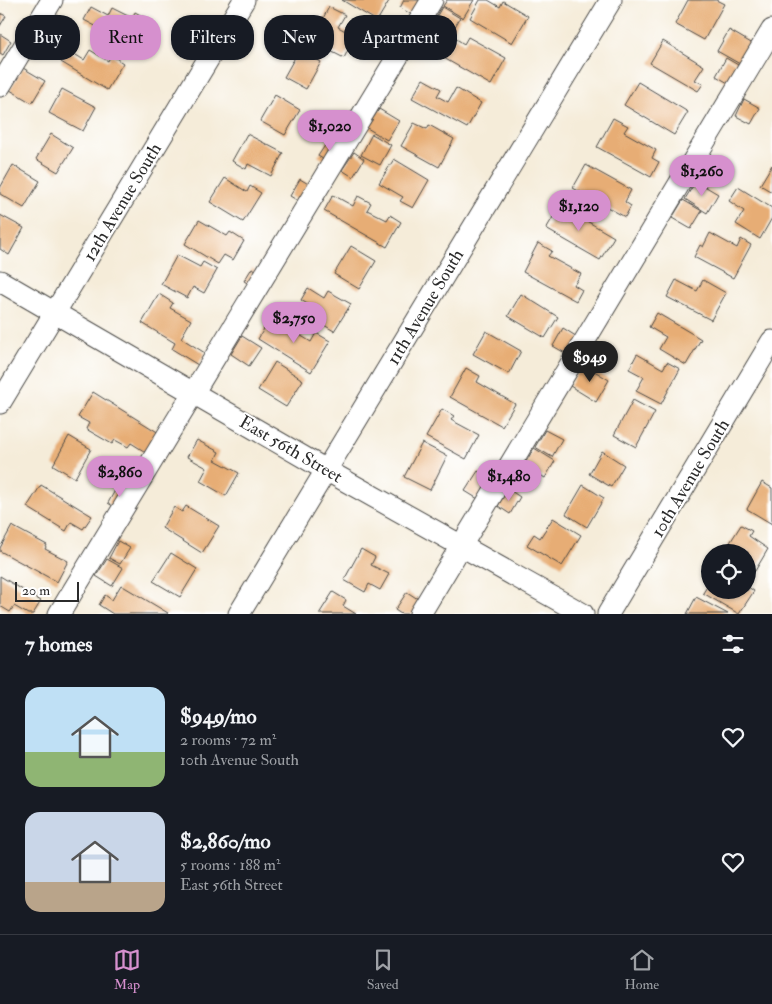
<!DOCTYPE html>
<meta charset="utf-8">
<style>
body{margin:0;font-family:"IM FELL Double Pica",serif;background:#242831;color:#f1f3f6;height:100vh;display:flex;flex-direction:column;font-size:19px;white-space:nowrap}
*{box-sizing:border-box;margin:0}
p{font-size:16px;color:#9ea1a6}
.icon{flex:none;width:28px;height:28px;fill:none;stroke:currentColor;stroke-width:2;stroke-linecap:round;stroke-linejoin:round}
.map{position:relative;height:614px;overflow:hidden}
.side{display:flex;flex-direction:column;background:#171b24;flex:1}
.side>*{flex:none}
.banner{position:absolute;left:15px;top:15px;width:500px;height:45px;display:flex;gap:10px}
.tools{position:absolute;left:701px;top:544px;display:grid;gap:10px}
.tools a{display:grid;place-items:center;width:55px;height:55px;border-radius:50%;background:#171b24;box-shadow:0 1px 4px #0004;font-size:25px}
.scale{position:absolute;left:15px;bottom:12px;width:64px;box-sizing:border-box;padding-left:5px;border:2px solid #2b2b2b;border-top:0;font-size:14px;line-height:18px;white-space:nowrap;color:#2b2b2b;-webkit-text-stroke:4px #fff;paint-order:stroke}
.price{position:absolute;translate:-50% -42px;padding:0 11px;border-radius:18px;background:#d690ce;color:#111;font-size:16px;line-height:32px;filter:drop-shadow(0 1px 2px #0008)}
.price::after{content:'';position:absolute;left:50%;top:30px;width:15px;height:11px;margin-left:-8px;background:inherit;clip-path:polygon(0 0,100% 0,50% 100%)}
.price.selected{background:#222;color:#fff}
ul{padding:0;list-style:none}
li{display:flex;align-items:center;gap:15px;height:125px;padding:0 25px}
li span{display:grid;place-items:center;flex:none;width:140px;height:100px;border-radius:15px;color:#555}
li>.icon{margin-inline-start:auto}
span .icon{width:60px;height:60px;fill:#fffc;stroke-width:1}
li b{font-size:21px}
h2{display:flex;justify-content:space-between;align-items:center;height:60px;padding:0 25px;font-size:21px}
.pill{padding:0 18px;border-radius:20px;background:#171b24;box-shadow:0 1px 4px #0004;font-size:18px;line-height:45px}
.pill.selected{background:#d690ce;color:#111}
.tabs{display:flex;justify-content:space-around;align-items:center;height:70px;border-top:1px solid #363941;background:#171b24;font-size:14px;color:#9ea1a6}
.tabs a{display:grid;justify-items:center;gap:2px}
.tabs .selected{color:#d690ce}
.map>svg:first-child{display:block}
</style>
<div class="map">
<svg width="772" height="614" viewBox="0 0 772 614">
<rect width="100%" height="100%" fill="#fff"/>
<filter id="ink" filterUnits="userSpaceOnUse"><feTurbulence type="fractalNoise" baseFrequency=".02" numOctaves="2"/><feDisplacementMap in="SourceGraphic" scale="10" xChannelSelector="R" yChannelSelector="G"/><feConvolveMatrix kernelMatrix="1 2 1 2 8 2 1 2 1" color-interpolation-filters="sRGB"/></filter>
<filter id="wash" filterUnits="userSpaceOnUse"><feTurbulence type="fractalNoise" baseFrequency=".0096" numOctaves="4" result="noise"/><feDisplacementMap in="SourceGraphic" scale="20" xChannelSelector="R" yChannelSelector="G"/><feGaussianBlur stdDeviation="1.12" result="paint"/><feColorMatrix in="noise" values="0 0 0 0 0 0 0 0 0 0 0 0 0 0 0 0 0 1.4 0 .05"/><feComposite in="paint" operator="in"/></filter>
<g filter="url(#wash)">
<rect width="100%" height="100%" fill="#f5ecd9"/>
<g id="blocks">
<path fill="#e7ad74" d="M342 0H387L389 1 377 21Z
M404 0H428L418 18 400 8Z
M447 0H474L463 18 443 6Z
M480 0H488L500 7 503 1 528 16 512 43 470 18Z
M688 0H716L724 4 704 40 675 24Z
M91 7 108 16 112 8 132 18 135 12 153 22 146 36 140 33 133 46 84 20Z
M329 7 345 15 338 27 355 36 344 58 311 41Z
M442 7 460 18 449 37 431 26Z
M0 13 6 16 0 26Z
M729 30 758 47 747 68 717 51Z
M0 34 11 41 3 55 0 53Z
M468 37 506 58 491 85 435 53 440 43 449 48 455 38 464 44Z
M663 41 704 66 695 80 703 84 698 91 650 63Z
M68 50 84 60 90 50 108 61 111 55 123 63 107 90 61 62Z
M299 50 321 62 306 89 284 77Z
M726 58 745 69 735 87 716 76Z
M23 68 45 81 32 103 10 90Z
M423 79 441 89 437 96 448 102 456 88 481 103 467 128 412 98Z
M638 82 688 112 674 135 624 105Z
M62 89 96 107 83 131 49 113Z
M275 95 300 110 285 135 260 121Z
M744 99 760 108 751 124 736 116Z
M379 109 399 121 387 140 367 128Z
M613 118 628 126 624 132 656 150 652 158 659 162 651 177 597 147Z
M414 123 427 129 429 125 454 139 439 167 401 146Z
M51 134 73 148 58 172 36 159Z
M247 134 283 153 271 176 248 164 246 169 232 161Z
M372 134 391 145 380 165 361 155Z
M328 141 341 148 331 164 318 156Z
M354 152 364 159 353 177 342 170Z
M394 159 429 180 413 208 400 201 403 197 379 183Z
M13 165 40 181 24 208 0 194V188Z
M586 165 631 190 625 202 631 206 625 217 573 188Z
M772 165V192L760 185Z
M225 178 247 192 250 186 261 193 243 222 210 202Z
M300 179 315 188 305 205 290 196Z
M696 181 718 194 707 213 685 199Z
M738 187 772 208V218L760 239 736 224 744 211 729 201Z
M333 195 353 206 358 196 371 203 367 210 387 220 390 215 401 222 387 247 324 211Z
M563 200 576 209 573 213 614 237 600 260 546 229Z
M683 200 702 211 691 229 672 218Z
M0 215 24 228 9 255 0 249Z
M199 220 227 236 230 232 244 241 233 260 224 255 218 264 185 244Z
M710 233 737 248 741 239 751 245 733 278 694 257 700 245 703 247Z
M538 243 552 251 548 256 581 274 574 285 582 290 576 301 523 272Z
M351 246 376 261 359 289 334 274Z
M177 255 200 267 203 262 217 270 204 293 193 287 187 298 161 284Z
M252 268 262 273 254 287 244 281Z
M676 280 697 291 703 280 726 293 711 320 667 297Z
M308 288 324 298 328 291 351 304 334 331 312 318 317 310 301 300Z
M159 294 173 303 170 308 191 320 181 338 205 353 198 365 172 349 175 343 142 323Z
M521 294 558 317 545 338 508 316Z
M657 313 701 339 686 365 659 349 666 337 649 327Z
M271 317 311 342 316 333 330 341 311 372 258 339Z
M563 328 582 340 572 357 553 346Z
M486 331 521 351 509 374 473 354Z
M242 336 261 348 249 366 231 354Z
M637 354 663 369 667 362 680 369 661 404 636 391 644 377 629 369Z
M275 362 303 380 286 407 258 390Z
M583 364 609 380 596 402 570 386Z
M466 368 480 376 477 382 515 404 502 426 450 397Z
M93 392 159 433 147 453 131 443 128 447 115 440 112 444 86 429 89 423 78 417Z
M633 400 655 412 636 447 614 435Z
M442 409 454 416 451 420 479 435 466 459 426 437Z
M545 430 562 439 552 457 535 447Z
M69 436 91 449 75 478 53 465Z
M197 440 219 452 215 460 239 473 226 496 200 481 207 468 187 457Z
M422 443 447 456 430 490 404 477Z
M534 448 555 461 545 478 524 465Z
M602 451 624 465 611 487 589 474Z
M478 471 496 482 483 502 465 491Z
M762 482 772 488V524L747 509Z
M41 485 92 516 83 529 71 522 66 531 27 507Z
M118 485 131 493 121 511 108 503Z
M583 485 604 498 587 527 566 514Z
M508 489 520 497 510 514 498 506Z
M186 506 219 526 202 553 162 528 174 507 182 512Z
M553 518 581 535 562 566 527 545 534 534 540 538Z
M741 525 752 531 749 536 768 549 755 571 748 566V552H724Z
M12 526 47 545 45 549 68 561 57 582 0 551V548Z
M118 541 130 548 120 564 109 558Z
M361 549 375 557 371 565 389 574 380 590 369 584 365 592 344 580Z
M171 553 197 569 180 597 153 581Z
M107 559 123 568 112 586 96 576Z
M0 576 41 601 33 614H28L14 606 10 612 0 606Z
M710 582V590H748V587L754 591 739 614 703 593Z
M121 585 168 613 167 614H113L99 605 105 595 112 600Z
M333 592 346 600 343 606 356 614H319Z
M407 592 424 603 417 614H401L395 610Z
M696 597 728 614H687Z"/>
</g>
</g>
<g filter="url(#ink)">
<use href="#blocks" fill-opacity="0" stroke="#494845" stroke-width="1"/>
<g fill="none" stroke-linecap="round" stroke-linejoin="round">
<defs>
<path id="minor" d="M0 86 52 0
M0 281 326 470 583 614
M0 403 244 0
M59 614 432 0
M239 614 611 0
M420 614 772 30
M608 614 772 341"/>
</defs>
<use href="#minor" stroke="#494845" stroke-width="23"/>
<use href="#minor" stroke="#fff" stroke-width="21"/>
</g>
</g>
<g text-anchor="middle" stroke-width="4" stroke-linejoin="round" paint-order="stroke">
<g font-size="18" fill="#2b2b2b" stroke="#fff">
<text transform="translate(122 202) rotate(-59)" y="6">12th Avenue South</text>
<text transform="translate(425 307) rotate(-59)" y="6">11th Avenue South</text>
<text transform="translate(291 449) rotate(30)" y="6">East 56th Street</text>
<text transform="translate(690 478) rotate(-59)" y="6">10th Avenue South</text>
</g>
</g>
</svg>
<div class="tools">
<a><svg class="icon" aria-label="locate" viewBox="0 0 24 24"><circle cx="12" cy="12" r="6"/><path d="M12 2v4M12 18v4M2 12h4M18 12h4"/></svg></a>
</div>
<div class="scale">20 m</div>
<b class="price" style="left:330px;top:152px">$1,020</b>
<b class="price" style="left:702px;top:197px">$1,260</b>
<b class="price" style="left:579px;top:232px">$1,120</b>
<b class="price" style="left:294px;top:344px">$2,750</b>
<b class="price selected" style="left:590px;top:383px">$949</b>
<b class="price" style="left:120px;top:498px">$2,860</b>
<b class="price" style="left:509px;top:502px">$1,480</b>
<div class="banner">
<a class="pill">Buy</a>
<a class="pill selected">Rent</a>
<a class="pill">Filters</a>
<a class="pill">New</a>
<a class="pill">Apartment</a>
</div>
</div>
<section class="side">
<h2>7 homes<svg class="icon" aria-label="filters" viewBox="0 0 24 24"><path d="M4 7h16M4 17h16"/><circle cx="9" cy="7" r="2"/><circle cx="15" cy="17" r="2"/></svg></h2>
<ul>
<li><span style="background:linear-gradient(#bfe0f5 65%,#8fb573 0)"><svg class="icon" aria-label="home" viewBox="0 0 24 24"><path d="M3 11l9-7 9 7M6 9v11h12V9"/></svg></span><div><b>$949/mo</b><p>2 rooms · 72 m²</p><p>10th Avenue South</p></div><svg class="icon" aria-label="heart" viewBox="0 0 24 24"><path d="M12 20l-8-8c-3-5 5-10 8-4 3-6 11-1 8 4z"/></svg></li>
<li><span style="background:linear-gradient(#c9d6e8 70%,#b9a48a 0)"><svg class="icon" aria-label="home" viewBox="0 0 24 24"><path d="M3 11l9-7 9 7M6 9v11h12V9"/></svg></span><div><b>$2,860/mo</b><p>5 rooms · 188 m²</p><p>East 56th Street</p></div><svg class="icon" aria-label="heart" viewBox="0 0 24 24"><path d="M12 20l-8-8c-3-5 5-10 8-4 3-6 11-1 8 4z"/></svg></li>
</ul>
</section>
<nav class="tabs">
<a class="selected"><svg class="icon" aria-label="map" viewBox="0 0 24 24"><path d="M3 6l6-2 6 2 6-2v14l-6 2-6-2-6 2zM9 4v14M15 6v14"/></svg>Map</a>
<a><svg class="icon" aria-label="saved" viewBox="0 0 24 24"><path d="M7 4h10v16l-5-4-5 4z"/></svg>Saved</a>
<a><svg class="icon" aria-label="home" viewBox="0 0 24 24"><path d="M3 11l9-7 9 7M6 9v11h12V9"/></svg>Home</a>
</nav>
